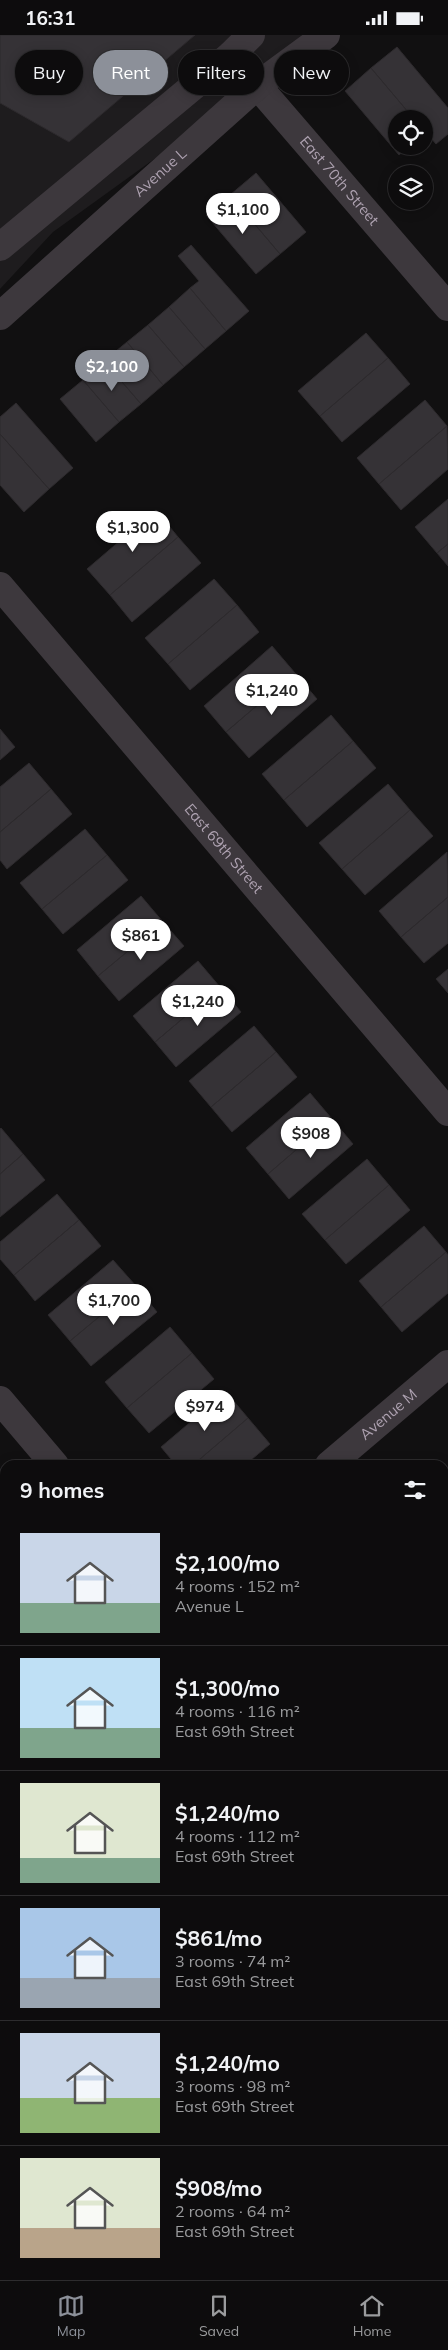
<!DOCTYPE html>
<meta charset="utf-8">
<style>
body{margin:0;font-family:Mulish,sans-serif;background:#161516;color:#f1f3f6;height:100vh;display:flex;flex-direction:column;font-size:19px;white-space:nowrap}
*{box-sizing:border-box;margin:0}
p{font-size:16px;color:#9a9b9d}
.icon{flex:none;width:28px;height:28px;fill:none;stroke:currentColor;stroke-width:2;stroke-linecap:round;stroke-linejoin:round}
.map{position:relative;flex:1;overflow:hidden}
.panel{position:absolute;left:0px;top:1425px;width:449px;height:820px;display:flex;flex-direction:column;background:#0d0c0d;border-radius:15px 15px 0 0;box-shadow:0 2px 12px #0003,0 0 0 1px #2d2c2e}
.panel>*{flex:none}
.banner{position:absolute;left:15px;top:15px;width:419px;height:45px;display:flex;gap:10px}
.fabs{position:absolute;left:388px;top:75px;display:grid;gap:10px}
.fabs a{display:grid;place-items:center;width:45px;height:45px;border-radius:50%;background:#0d0c0d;box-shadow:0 2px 12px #0003,0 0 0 1px #2d2c2e;font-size:25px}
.price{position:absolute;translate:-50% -42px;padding:0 11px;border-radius:18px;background:#fff;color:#222;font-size:16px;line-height:32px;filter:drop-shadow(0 1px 2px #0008)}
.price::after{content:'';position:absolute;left:50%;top:30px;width:15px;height:11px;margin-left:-8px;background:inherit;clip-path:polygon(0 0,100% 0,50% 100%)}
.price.on{background:#8c9099;color:#fff}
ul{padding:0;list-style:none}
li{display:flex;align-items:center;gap:15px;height:125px;padding:0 20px}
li+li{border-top:1px solid #2d2c2e}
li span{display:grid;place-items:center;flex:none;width:140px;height:100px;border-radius:0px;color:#555}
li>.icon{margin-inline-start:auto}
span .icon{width:60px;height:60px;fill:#fffc;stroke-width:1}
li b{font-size:21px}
h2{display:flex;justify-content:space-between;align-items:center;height:60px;padding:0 20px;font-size:21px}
.pill{padding:0 18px;border-radius:22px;background:#0d0c0d;box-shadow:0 2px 12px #0003,0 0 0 1px #2d2c2e;font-size:18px;line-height:45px}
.pill.on{background:#8c9099;color:#fff}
.status{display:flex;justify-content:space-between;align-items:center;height:35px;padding:0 25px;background:#0d0c0d;direction:ltr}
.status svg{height:14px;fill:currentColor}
.dock{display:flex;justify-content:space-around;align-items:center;height:70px;border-top:1px solid #2d2c2e;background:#0d0c0d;font-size:14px;color:#9a9b9d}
.dock a{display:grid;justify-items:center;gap:2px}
.dock .on{color:#8c9099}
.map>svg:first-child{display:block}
</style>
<div class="status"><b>16:31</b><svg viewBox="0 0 49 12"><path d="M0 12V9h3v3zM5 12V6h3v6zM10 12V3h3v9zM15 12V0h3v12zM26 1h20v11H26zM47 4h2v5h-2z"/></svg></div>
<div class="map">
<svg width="448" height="2245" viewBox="0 0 448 2245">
<rect width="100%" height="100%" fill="#111011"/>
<path fill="#1e1c1e" d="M0 0H326L53 197 0 254Z"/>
<path fill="#353236" stroke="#2d2a2d" d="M0 0H195L69 107 0 68Z
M397 12 448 73V99L436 109 424 95V84H414L371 33Z
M371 33 414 84H396V111H409L399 120 345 56Z
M256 138 306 197 280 219 230 160Z
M230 160 280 219 256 239 206 180Z
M191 210 249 276 226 296 190 253 199 246 178 221Z
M190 253 226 296 205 314 169 272Z
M169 272 205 314 184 332 148 290Z
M148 290 184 332 163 350 127 307Z
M366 298 388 323 320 381 298 356Z
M127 307 163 350 141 369 104 326Z
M388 323 410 349 342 407 320 381Z
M104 326 141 369 119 387 83 345Z
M83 345 119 387 96 407 60 364Z
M425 365 447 391 379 449 357 423Z
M16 368 73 433 49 454 0 399V382Z
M447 391 448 434 401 475 379 449Z
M0 399 49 454 24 477 0 450Z
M448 464V509L437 518 415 492Z
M156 475 178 502 110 560 87 534Z
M178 502 201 528 132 587 110 560Z
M448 509V531L437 518Z
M214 544 237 570 168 629 145 603Z
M237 570 259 597 190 655 168 629Z
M272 611 295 638 226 697 204 671Z
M295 638 317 664 249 723 226 697Z
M331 680 353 706 284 765 262 739Z
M0 694 15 712 0 725Z
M353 706 376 733 307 792 284 765Z
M29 728 51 754 0 797V752Z
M388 749 410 775 342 834 319 808Z
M51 754 72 779 7 834 0 825V797Z
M410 775 433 801 365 860 342 834Z
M85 794 107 820 42 874 20 848Z
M447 817 448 862 401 902 379 876Z
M107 820 128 845 63 899 42 874Z
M141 861 163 887 98 941 77 915Z
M448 862V908L424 928 401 902Z
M163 887 184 911 119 966 98 941Z
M198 926 220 952 155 1007 133 981Z
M448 934V958L436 944Z
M220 952 241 977 176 1032 155 1007Z
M254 991 276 1017 211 1072 189 1046Z
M276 1017 297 1042 232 1097 211 1072Z
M310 1058 332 1084 268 1139 246 1113Z
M332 1084 353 1109 289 1164 268 1139Z
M1 1093 23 1119 0 1139V1094Z
M23 1119 45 1145 0 1182V1139Z
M367 1124 389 1150 325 1205 302 1179Z
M389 1150 410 1175 346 1229 325 1205Z
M57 1159 79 1185 14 1240 0 1224V1207Z
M79 1185 101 1211 35 1266 14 1240Z
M424 1191 446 1217 381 1272 359 1246Z
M446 1217 448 1220V1258L402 1297 381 1272Z
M113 1225 136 1251 70 1306 48 1280Z
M136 1251 157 1277 91 1331 70 1306Z
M170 1292 192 1318 127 1373 105 1347Z
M192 1318 214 1344 149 1398 127 1373Z
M226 1357 248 1383 193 1430H176L161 1412Z
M248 1383 270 1409 245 1430H193Z
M448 1456V1490L444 1485V1459Z
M5 1507V1523L0 1517V1511Z
M444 1515 448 1520V1534L444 1537Z
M0 1517 5 1523V1574L0 1568Z
M444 1710 448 1715V1722L444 1725Z
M448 1722V1754L444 1758V1725Z
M448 1781V1814L444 1817V1785Z
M448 1814V1831L444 1826V1817Z
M0 1894 5 1900V1909L0 1913Z
M5 1980V2014L0 2019V1984Z
M448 1991V2025L444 2028V1995Z
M5 2014V2048L0 2052V2019Z
M448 2025V2054L444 2058V2028Z
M153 2240H193L187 2245H147Z
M193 2240H233L227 2245H187Z
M369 2240H383L377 2245H373Z
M383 2240H422L416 2245H377Z"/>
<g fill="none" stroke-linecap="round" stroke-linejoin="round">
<g stroke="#3d383d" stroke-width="28">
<path id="s1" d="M231 20 448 272"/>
<path d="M0 212 231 20 251 0"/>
<path id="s2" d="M0 281 258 50 326 0"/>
<path id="s3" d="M0 551 448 1077"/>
<path d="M0 1365 55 1430"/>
<path id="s4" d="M329 1430 448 1329"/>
<path d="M444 1650 448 1655"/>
<path d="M0 1715 5 1710"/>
<path d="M444 2134 448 2139"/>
<path d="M0 2203 5 2209"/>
<path d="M31 2240 35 2245"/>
</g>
</g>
<g text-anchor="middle" stroke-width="4" stroke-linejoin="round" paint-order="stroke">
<g font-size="15" fill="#aea2b1" stroke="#0c0b0c">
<text dy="5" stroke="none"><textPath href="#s2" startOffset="215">Avenue L</textPath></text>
<text dy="5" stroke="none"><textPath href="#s1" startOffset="166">East 70th Street</textPath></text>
<text dy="5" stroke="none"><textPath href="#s3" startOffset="345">East 69th Street</textPath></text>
<text dy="5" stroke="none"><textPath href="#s4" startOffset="78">Avenue M</textPath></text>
</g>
</g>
</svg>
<div class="fabs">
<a><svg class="icon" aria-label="locate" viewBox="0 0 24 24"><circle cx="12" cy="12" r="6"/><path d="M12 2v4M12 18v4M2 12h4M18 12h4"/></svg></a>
<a><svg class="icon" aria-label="layers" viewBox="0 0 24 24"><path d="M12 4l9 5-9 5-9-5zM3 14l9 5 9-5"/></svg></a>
</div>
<b class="price" style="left:243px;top:200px">$1,100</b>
<b class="price on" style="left:112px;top:357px">$2,100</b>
<b class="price" style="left:133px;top:518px">$1,300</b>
<b class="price" style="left:272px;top:681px">$1,240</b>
<b class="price" style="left:141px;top:926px">$861</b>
<b class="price" style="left:198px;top:992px">$1,240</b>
<b class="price" style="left:311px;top:1124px">$908</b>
<b class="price" style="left:114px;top:1291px">$1,700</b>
<b class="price" style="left:205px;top:1397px">$974</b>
<div class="banner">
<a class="pill">Buy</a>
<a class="pill on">Rent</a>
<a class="pill">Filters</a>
<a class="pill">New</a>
</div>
<section class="panel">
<h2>9 homes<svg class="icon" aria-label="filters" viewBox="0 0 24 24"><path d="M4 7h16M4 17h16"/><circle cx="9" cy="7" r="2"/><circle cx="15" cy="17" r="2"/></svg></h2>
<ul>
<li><span style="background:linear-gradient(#c9d6e8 70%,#7fa58c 0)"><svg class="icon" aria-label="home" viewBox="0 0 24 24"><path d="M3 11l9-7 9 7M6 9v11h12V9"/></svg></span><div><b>$2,100/mo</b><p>4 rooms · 152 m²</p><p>Avenue L</p></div></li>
<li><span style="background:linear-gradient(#bfe0f5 70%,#7fa58c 0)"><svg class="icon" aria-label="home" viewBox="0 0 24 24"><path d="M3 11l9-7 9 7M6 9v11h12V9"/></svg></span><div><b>$1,300/mo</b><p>4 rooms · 116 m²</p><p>East 69th Street</p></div></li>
<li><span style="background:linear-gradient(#dfe7d0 75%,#7fa58c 0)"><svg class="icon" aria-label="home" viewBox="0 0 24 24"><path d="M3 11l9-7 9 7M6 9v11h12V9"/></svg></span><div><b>$1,240/mo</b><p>4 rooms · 112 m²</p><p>East 69th Street</p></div></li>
<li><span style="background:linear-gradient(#a9c7e8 70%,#9aa5b1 0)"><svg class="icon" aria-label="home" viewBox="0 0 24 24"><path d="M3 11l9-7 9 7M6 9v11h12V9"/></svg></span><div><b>$861/mo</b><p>3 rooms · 74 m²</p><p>East 69th Street</p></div></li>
<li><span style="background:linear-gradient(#c9d6e8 65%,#8fb573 0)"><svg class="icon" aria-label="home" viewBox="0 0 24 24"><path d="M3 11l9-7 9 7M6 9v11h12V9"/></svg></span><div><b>$1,240/mo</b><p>3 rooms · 98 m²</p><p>East 69th Street</p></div></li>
<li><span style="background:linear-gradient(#dfe7d0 70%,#b9a48a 0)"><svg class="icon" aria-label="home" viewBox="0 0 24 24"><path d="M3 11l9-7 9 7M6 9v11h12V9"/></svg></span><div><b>$908/mo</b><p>2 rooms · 64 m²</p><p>East 69th Street</p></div></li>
</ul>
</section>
</div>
<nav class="dock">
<a class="on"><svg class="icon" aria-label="map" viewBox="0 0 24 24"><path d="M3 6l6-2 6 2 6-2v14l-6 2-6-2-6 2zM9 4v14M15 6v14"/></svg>Map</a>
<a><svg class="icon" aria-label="saved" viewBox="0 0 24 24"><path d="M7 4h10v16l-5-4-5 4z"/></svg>Saved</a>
<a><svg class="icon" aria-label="home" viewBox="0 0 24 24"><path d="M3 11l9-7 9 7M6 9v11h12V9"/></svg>Home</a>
</nav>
